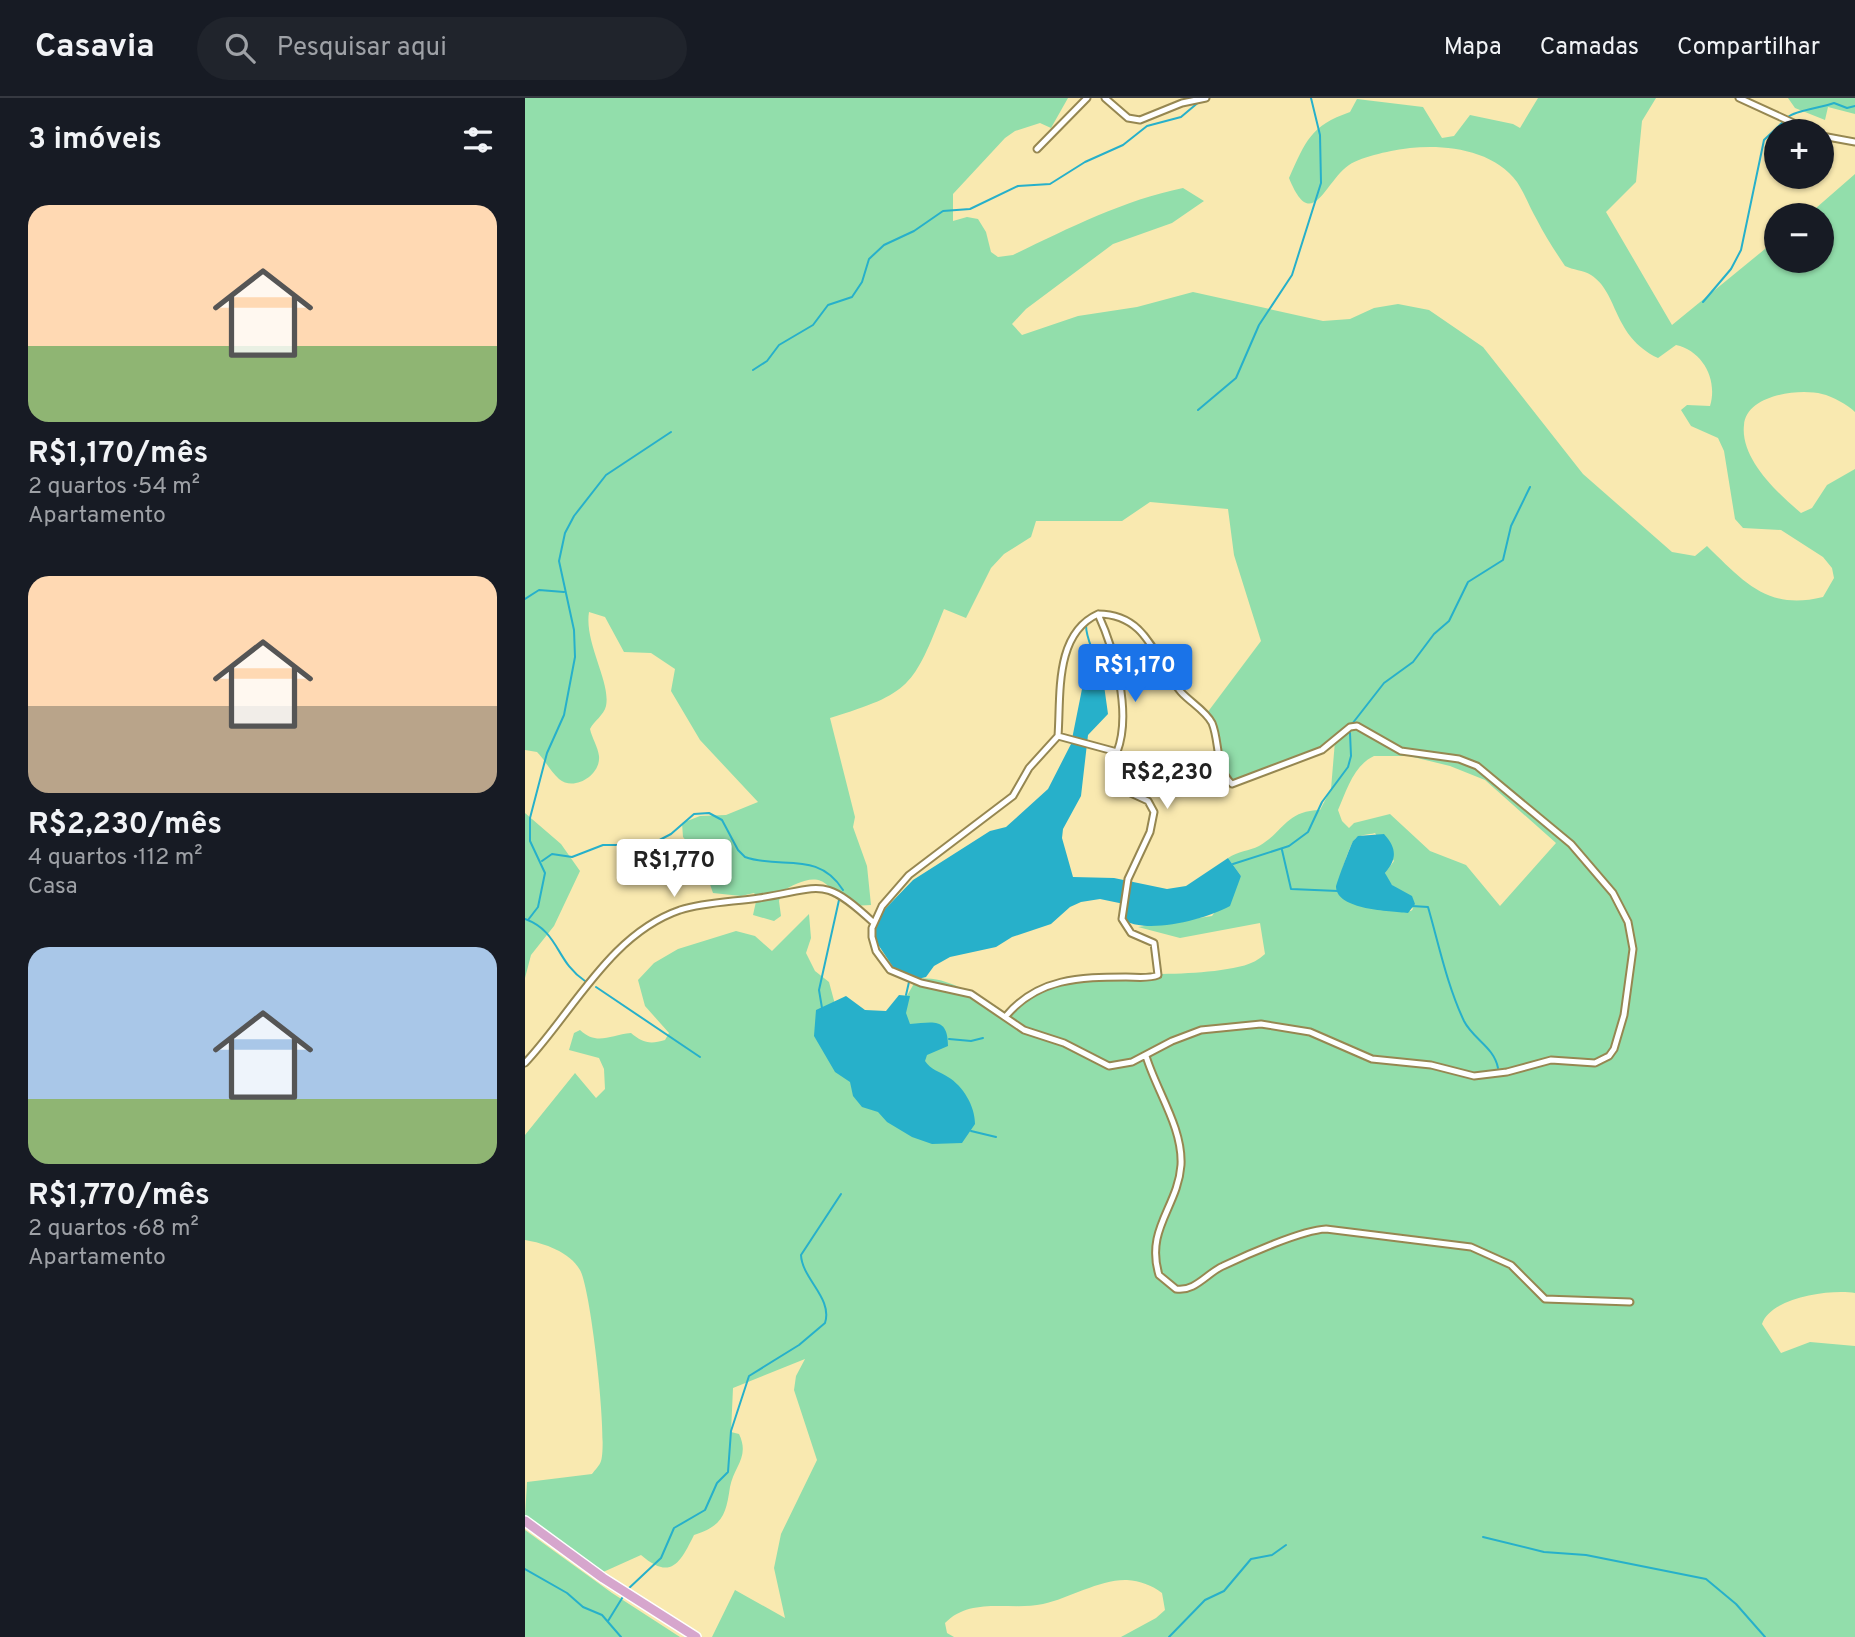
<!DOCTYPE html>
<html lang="pt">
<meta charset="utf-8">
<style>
body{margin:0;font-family:Overpass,sans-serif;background:#20242c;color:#f1f3f6;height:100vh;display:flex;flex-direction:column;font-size:26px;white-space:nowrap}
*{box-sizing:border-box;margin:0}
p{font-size:23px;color:#9ea1a6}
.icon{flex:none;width:38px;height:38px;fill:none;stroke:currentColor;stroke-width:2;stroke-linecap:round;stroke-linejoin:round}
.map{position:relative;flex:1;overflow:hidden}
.panel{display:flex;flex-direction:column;background:#171b24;width:525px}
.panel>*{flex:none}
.controls{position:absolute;left:1239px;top:21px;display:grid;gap:14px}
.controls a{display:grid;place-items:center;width:70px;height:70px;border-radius:50%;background:#171b24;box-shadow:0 2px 5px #0004;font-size:35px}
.price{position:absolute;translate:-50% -60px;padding:0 16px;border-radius:7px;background:#fff;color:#222;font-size:23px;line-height:46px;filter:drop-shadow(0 2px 4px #0008)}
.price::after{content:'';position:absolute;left:50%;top:42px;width:21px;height:16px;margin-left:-10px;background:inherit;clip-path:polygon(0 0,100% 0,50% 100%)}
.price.selected{background:#1a73e8;color:#fff}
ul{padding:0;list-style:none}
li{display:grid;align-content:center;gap:14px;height:371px;padding:0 28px}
li span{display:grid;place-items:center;height:217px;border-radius:21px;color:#555}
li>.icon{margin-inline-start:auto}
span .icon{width:126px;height:126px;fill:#fffc;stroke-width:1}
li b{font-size:30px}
h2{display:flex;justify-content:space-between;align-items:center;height:84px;padding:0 28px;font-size:30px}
header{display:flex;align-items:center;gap:42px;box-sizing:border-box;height:98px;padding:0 35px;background:#171b24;border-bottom:2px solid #363941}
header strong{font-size:33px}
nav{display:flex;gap:38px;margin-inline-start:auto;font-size:24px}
.search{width:490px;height:63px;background:#20242c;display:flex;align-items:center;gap:18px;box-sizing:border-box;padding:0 24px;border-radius:38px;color:#9ea1a6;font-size:26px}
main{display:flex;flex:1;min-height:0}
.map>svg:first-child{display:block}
</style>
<header>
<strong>Casavia</strong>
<div class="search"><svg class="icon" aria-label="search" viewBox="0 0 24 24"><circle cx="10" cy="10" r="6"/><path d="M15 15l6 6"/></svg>Pesquisar aqui</div>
<nav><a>Mapa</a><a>Camadas</a><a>Compartilhar</a></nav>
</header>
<main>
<section class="panel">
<h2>3 imóveis<svg class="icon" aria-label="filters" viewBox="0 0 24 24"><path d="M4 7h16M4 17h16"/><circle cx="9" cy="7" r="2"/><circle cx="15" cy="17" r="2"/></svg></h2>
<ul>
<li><span style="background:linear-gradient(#ffd9b3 65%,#8fb573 0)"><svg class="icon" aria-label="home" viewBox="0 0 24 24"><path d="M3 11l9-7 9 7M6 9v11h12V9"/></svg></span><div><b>R$1,170/mês</b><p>2 quartos · 54 m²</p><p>Apartamento</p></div></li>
<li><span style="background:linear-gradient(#ffd9b3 60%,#b9a48a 0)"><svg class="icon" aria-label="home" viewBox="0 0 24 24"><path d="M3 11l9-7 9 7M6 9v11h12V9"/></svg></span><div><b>R$2,230/mês</b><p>4 quartos · 112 m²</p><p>Casa</p></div></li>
<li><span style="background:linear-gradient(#a9c7e8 70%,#8fb573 0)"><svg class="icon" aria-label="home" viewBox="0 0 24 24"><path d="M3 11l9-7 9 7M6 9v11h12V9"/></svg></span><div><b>R$1,770/mês</b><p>2 quartos · 68 m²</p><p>Apartamento</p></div></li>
</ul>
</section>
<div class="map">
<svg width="1330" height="1539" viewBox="0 0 1330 1539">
<rect width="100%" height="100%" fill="#f9e9b0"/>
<path fill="#92deab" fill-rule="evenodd" d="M0 0H543L526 30 515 25 490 33 480 40 428 96V123L442 119 453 121 461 134 466 154 473 159 488 157C542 131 599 102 658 90L679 103 647 125 588 146 501 211 487 226 497 237 553 218 612 209 668 194 798 223 825 221 849 210 873 206 904 212 958 249 1058 376 1147 454 1170 458 1182 448C1219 484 1243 513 1298 499L1309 480 1307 470 1298 459 1256 432 1218 430 1210 421 1199 353 1193 340 1166 328 1156 312 1162 307 1185 308C1193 282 1178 253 1151 247L1133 260C1087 238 1094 195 1066 177 1058 172 1048 172 1040 168 1030 153 1020 138 1012 122 1005 110 1000 96 992 84 969 52 921 46 885 50 868 52 838 58 824 67 800 83 787 137 764 80 781 43 785 28 825 14L832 1 898 9 917 40 929 38 945 17 988 26 995 30 1013 0H1131L1117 23 1111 84 1081 114 1147 227 1251 142V163H1297V117H1283L1330 76V314C1323 307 1307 298 1297 296 1274 290 1221 297 1219 327 1215 360 1252 395 1276 415L1287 410 1302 387 1330 371V1195C1306 1191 1246 1199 1237 1226L1256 1255 1285 1244 1330 1248V1539H596L631 1520 640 1512 637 1495C627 1487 615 1483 602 1482 575 1481 545 1500 518 1506 486 1513 446 1498 420 1525L422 1535 429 1539H187L210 1492 260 1520 249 1470 256 1436 292 1362 269 1292 271 1278 280 1261 208 1290 206 1334 214 1336C225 1359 209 1368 205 1389 201 1416 198 1428 169 1437 155 1465 146 1483 116 1457L76 1475 0 1419 2 1384 67 1376C70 1372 75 1367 76 1363 83 1343 66 1191 55 1172 45 1154 19 1145 0 1142V1037L50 975 71 1000 80 991 79 971 74 960 44 952 49 935 55 932C72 948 85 937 106 935 117 944 124 947 140 942L144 935 120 908 113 882 129 865 153 851 211 833 230 838 247 853 284 816 286 840 281 855 290 873 304 884 311 910 367 924 391 882C418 874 455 901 479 914 538 862 623 883 696 872 713 869 727 868 740 856L735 825 655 840 613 829 687 818 716 778 703 760C713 753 724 753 734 748 759 734 760 713 795 712L806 691 810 643 794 653 710 683H701L691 659 682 615 736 543 709 457 703 411 625 404 597 423H511L506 439 479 456 466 470 441 520 419 511C388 589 386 595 305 620L330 719 328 729 342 768 346 807 327 808 303 795V788C290 774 271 786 257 793L254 803 256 818 249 823 228 817 232 799 229 795 216 798 188 795 176 760 158 739 157 725 175 718 201 717 233 704 175 642 146 593 150 571 126 555 99 554 80 519 64 514C59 545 86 584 81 608 79 617 69 623 65 631 67 640 73 649 74 658 76 677 49 694 34 681 26 674 20 662 12 654L0 652ZM849 658H884L925 668 960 682 1031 745 975 808 941 767 905 753 865 716 829 725 824 730 817 723 813 712C822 692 828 668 849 658ZM850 735 869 763 860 775C864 790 881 796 888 811L886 813 869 812 813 796C811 788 824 748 829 742 834 736 843 737 850 735Z
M1263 0H1330V16L1303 9 1300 22 1270 10Z
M0 715 36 746 55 773 29 828 6 857 0 880Z
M0 1432 87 1495 155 1539H0Z"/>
<path fill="#27b0ca" d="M560 576 578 580 583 616 563 637 556 698 538 731 537 740 548 779 589 780 642 791 661 788 703 760 716 778 705 808C682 821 624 836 601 823L599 806 575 801 556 804 545 809 526 826 487 839 471 849 425 859 409 868 401 879 393 881 370 872 350 842V830L360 811 388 782 465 733 481 729 523 691 546 646Z
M859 736C872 750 872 761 860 775L867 787 887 798 890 806 883 815C865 813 812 812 811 789 811 786 825 749 828 743L833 738Z
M374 897 385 898 381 915 385 926C407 925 423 918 423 948L402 957 400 963C406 972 414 973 423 979 438 988 450 1008 450 1026L437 1045 407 1046 387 1039 362 1024 353 1014 337 1009 328 998 325 984 310 974 289 938 291 912 321 898 340 912 361 913Z"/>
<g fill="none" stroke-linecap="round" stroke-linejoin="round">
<path stroke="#27b0ca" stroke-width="2" d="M1263 19C1271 12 1296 10 1309 5L1322 10 1330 8
M1178 204 1206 171 1216 152 1239 42 1259 23
M228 272 242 263 254 247 288 227 303 207 327 199 337 184 344 161 359 147 389 133 418 113 445 111 493 88 525 86 560 64 598 47 622 28 656 19 675 3
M673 312 711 280 734 227 767 177 796 85 795 37 786 0
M0 501 14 492 39 494
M561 527C561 546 575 559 571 578
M827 626 859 585 888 564 909 536 924 523 943 484 978 462 986 428 1005 389
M757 752 766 791 813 793
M17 763 27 756 47 759 78 747H125L146 736 169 716 184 715 197 722 213 752 220 759C256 772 293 752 318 792
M708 766 764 748 783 734 797 704 823 669 826 658 825 635
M887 808 903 809C914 847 922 887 939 923 948 941 969 949 973 970
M0 821C35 834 30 863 60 883
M3 822 13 809 20 775 5 743V720L22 655 39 617 50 559 49 532 34 463 40 435 49 418 81 377 146 334
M71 889 175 959
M381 897 384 884
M297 910 294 892 314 802
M424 941 446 943 458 940
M446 1033 471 1039
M958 1439 1019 1454 1061 1457 1181 1481 1211 1506 1240 1539
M0 1471 42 1495 58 1509 77 1517 96 1539
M102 1492 136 1460 149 1430 180 1412 192 1385 203 1374 206 1333 224 1278 274 1247 300 1225C308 1200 277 1181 276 1157L316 1096
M83 1523 99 1497
M644 1539 680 1502 699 1493 726 1461 747 1457 761 1447"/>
<defs>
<path id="minor" d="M580 0 603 20 615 22 657 5 681 0
M1214 0 1286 33
M1297 38 1330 44
M512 51 562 0
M573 516C624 516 630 564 656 594 665 604 681 613 687 625 695 644 690 671 707 686L797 652 825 629 832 628 876 653 934 661 952 668 1046 746 1088 795 1103 824 1108 851 1099 917 1089 951 1084 958 1070 965 1026 962 982 974 949 978 906 967 847 961 785 934 736 926 676 932 647 943 607 964 584 968 539 945 499 932 446 896 396 885 365 872 351 853 347 839V830L357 808 384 777 488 698 504 670 533 638C536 597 529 536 573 516Z
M533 638 592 654C607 615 590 553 573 516
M481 918C513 880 555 879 601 879 611 879 624 881 633 877L629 845 606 835 597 821 603 781 625 734 629 714 623 703 599 692 594 681 592 654
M621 958C631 992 658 1030 656 1067 653 1109 620 1131 634 1177L651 1191C670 1194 682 1175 698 1168 721 1157 777 1132 801 1131L946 1149 986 1167 1020 1201 1105 1204
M0 965C48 914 85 836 155 812 181 804 207 804 234 800 298 790 297 777 349 825"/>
<path id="primary" d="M0 1423 78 1480 171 1539"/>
</defs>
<use href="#minor" stroke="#968751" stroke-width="9"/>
<use href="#primary" stroke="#fff" stroke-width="12"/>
<use href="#minor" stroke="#fff" stroke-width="5"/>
<use href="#primary" stroke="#d6a6cd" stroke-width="9"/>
</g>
</svg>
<div class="controls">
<a>+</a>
<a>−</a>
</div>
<b class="price selected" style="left:610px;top:606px">R$1,170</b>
<b class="price" style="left:642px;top:713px">R$2,230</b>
<b class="price" style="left:149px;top:801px">R$1,770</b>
</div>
</main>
